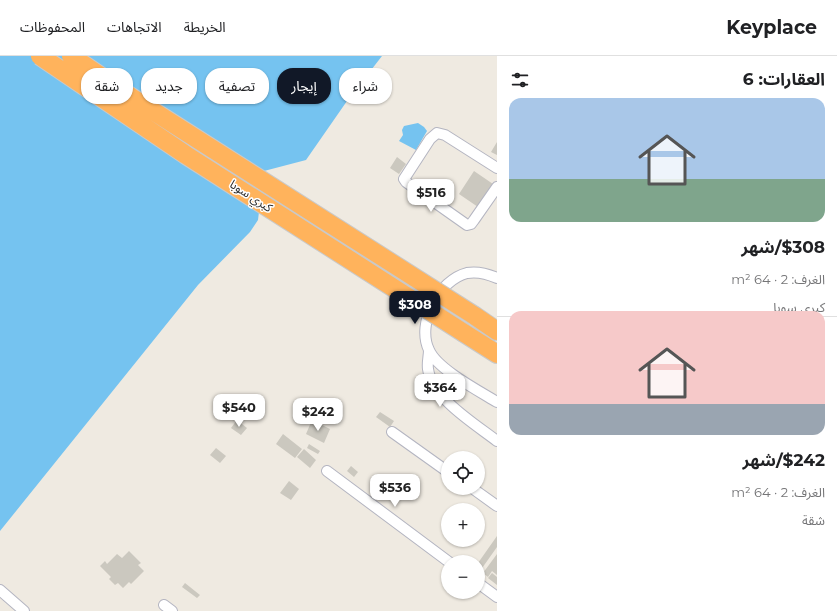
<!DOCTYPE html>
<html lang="ar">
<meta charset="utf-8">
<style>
body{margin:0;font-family:Montserrat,"Noto Sans Arabic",sans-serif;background:#f6f6f6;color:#202124;direction:rtl;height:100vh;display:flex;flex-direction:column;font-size:15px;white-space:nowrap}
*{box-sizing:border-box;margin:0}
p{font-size:13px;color:#757577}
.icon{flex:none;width:22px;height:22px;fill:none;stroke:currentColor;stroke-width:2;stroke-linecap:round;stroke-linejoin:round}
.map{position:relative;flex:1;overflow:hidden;direction:ltr}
.sheet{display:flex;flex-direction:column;background:#fff;width:340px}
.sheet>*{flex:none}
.hud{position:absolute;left:12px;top:12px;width:380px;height:36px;direction:rtl;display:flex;gap:8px}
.controls{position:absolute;left:441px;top:395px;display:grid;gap:8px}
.controls a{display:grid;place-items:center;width:44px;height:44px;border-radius:50%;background:#fff;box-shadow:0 1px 3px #0004;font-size:20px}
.price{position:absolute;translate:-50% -34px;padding:0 9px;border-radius:8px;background:#fff;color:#222;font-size:13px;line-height:26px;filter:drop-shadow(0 1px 2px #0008)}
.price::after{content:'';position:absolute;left:50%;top:24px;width:12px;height:9px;margin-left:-6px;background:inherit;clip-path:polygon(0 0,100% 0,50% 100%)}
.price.active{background:#111827;color:#fff}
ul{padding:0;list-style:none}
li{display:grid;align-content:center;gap:8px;height:212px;padding:0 12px}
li+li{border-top:1px solid #e0e0e0}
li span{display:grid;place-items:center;height:124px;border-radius:12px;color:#555}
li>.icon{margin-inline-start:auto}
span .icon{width:72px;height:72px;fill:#fffc;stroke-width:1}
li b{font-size:17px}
h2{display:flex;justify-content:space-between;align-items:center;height:48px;padding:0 12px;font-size:17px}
.chip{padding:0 14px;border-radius:16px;background:#fff;box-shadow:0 1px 3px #0004;font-size:14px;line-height:36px}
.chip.active{background:#111827;color:#fff}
header{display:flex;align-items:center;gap:24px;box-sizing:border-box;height:56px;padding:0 20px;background:#fff;border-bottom:1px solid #e0e0e0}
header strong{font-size:19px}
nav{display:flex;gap:22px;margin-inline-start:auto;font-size:14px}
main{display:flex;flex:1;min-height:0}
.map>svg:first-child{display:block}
</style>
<header>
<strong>Keyplace</strong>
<nav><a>الخريطة</a><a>الاتجاهات</a><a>المحفوظات</a></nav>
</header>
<main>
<section class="sheet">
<h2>العقارات: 6<svg class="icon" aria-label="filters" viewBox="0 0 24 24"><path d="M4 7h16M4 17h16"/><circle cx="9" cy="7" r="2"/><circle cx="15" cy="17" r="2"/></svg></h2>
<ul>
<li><span style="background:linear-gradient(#a9c7e8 65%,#7fa58c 0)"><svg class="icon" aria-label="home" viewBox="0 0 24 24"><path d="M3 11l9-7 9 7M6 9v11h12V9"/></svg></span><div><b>$308/شهر</b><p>الغرف: 2 · 64 m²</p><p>كبري سوبا</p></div></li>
<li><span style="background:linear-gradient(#f6c9c9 75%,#9aa5b1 0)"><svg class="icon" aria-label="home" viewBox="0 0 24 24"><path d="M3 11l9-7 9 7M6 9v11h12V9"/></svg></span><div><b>$242/شهر</b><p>الغرف: 2 · 64 m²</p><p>شقة</p></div></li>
</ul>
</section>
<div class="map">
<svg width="497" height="555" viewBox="0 0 497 555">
<rect width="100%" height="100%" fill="#efeae1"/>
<path fill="#75c3f0" d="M0 0H382L347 45 306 104 264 115 258 164 250 176 198 229 0 475Z
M418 67 424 71 427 75 416 94 399 85 403 79 402 74 404 70Z"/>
<path fill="#cbc8bf" d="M497 86V99L491 96Z
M397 101 406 108 399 118 390 112Z
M474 115 493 128 478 151 459 138Z
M380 356 394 365 390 371 376 361Z
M237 364 247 372 241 379 231 372Z
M312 364 330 373 324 387 306 378Z
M283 378 302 393 295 402 276 388Z
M309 388 320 395 318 398 307 392Z
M216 392 226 400 220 407 210 399Z
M304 393 316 404 310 412 297 401Z
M351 410 358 416 354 421 347 415Z
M289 425 299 433 291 444 280 437Z
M497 480V491L480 515 478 514V507Z
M129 495 141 507 138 509 144 515 131 528 129 526 123 532 118 527 115 529 109 523 111 521 100 510 105 505 107 508 117 498 122 502Z
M497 498V519L492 515 488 521 483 517Z
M492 517 497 521V529L488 522Z
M185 527 200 539 197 542 182 531Z"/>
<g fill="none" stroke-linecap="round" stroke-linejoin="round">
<defs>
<path id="street" d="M497 112 445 79 437 77 430 83 404 123 406 126 467 169 471 168 474 164 497 131
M497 222C488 218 478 215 467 217 439 224 416 267 429 294 437 313 479 335 497 346
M429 294C429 300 427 307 428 313 432 342 475 368 497 385
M392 376 448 416
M327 415 449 506
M472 432 497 450
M478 527 497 541
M0 534 24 555
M164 549 172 555"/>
<path id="highway" d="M475 260 497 275
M464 277 497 298"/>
</defs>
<use href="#street" stroke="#b4b5c1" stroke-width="12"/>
<use href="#highway" stroke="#c9c9c9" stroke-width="20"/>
<use href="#street" stroke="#fff" stroke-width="10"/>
<use href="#highway" stroke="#ffb35c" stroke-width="18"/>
<defs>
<path id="highway-bridge" d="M40 0 186 99 464 277
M71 0 131 41 475 260"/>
</defs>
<use href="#highway-bridge" stroke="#c9c9c9" stroke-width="20" stroke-linecap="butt"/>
<use href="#highway-bridge" stroke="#ffb35c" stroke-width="18"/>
</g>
<g text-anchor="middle" stroke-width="3" stroke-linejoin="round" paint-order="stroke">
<g font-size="12" fill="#2e2e2e" stroke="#fff">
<text transform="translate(251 140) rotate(33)" y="4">كبري سوبا</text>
</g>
</g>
</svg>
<div class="controls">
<a><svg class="icon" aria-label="locate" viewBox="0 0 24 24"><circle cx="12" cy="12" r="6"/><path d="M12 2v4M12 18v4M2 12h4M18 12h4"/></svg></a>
<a>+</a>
<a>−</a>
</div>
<b class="price" style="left:431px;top:157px">$516</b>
<b class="price active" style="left:415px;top:269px">$308</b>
<b class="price" style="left:440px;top:352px">$364</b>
<b class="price" style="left:239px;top:372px">$540</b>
<b class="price" style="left:318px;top:376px">$242</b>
<b class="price" style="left:395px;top:452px">$536</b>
<div class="hud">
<a class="chip">شراء</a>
<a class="chip active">إيجار</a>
<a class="chip">تصفية</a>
<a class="chip">جديد</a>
<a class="chip">شقة</a>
</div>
</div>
</main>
